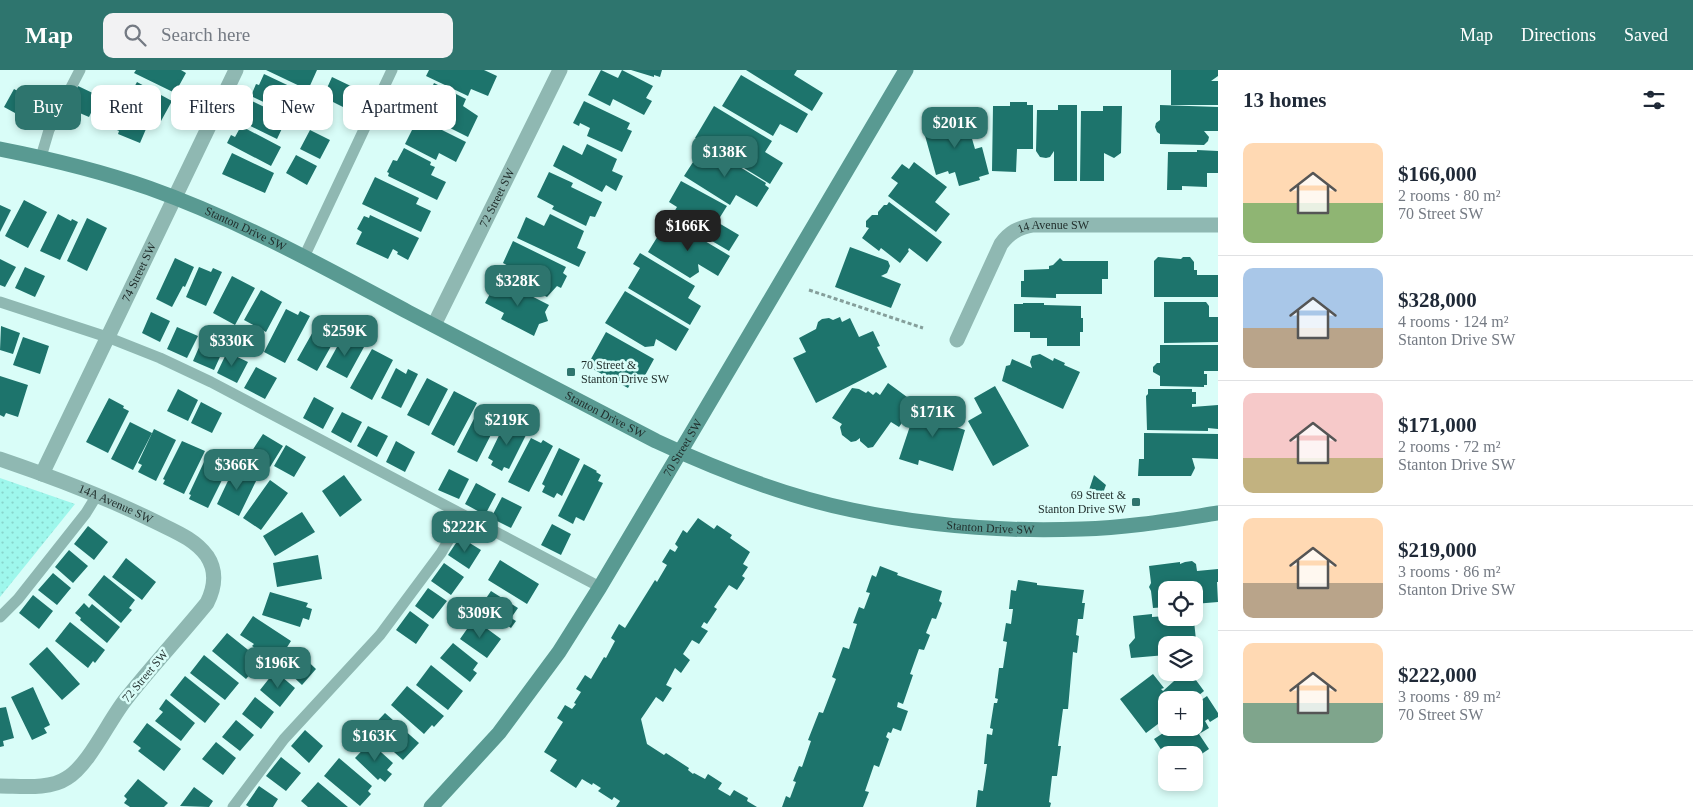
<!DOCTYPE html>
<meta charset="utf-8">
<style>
body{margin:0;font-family:"Times New Roman",serif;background:#f2f2f3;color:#1f2937;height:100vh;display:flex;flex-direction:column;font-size:19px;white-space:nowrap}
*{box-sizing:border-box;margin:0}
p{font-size:16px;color:#747a83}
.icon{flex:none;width:28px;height:28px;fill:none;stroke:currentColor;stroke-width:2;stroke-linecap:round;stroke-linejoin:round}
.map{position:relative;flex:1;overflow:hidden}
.side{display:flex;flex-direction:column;background:#fff;width:475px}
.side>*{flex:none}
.top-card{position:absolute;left:15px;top:15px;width:475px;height:45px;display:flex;gap:10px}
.buttons{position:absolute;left:1158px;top:511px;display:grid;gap:10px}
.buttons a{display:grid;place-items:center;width:45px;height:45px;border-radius:10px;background:#fff;box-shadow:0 2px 8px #0003;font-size:25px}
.price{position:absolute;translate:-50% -42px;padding:0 11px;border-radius:10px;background:#2e756e;color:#fff;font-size:16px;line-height:32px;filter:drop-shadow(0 1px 2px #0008)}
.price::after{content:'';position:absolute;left:50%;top:30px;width:15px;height:11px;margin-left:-8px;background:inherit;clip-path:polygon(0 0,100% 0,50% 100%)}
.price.selected{background:#222;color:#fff}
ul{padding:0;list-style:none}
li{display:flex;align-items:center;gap:15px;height:125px;padding:0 25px}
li+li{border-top:1px solid #e0e1e3}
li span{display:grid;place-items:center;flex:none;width:140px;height:100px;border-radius:10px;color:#555}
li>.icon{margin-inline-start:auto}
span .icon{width:60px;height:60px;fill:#fffc;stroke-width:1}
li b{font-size:21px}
h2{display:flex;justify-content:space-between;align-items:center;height:60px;padding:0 25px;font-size:21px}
.pill{padding:0 18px;border-radius:10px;background:#fff;box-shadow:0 2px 8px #0003;font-size:18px;line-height:45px}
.pill.selected{background:#2e756e;color:#fff}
header{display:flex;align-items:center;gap:30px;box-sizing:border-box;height:70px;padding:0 25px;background:#2e756e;color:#fff}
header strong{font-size:24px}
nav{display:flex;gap:28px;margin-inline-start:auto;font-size:18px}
.search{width:350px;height:45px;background:#f2f2f3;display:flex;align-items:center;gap:12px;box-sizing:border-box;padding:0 18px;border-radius:10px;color:#747a83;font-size:19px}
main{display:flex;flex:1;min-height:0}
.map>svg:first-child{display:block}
</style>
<header>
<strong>Map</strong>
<div class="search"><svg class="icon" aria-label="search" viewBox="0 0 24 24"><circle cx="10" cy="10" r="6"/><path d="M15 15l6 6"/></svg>Search here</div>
<nav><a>Map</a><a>Directions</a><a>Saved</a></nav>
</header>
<main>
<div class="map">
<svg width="1218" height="737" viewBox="0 0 1218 737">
<defs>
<pattern id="grass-dots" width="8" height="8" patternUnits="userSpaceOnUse" patternTransform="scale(1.25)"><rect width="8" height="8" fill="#9ef7ec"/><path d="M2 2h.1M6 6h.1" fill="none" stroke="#88d4cb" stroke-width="1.8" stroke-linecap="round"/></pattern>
</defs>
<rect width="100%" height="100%" fill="#d9fdf8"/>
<path fill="url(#grass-dots)" d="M0 408 75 434 0 527Z"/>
<path fill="#1d746c" d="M136 0H181L186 3 175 23 134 3Z
M266 0H317L308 20Z
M429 0H484L497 6 488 26 471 19 468 26 426 6Z
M601 0 618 8 622 0 653 16 646 28 652 31 644 45 613 29 610 36 588 25Z
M631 0H662L660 7 654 5V7Z
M746 0H797L794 5 823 23 812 41Z
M1171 0H1218V6L1211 11H1218V35H1171Z
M264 4 302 22 291 45 251 26 256 14 259 15Z
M741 5 808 44 797 63 780 54 773 66 722 36Z
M332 7 355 18 345 38 323 27Z
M137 12 172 31 161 51 126 32Z
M434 13 466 29 463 36 478 46 468 67 444 55 446 51 422 39Z
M78 16 99 26 89 47 68 38Z
M14 19 36 31 26 49 4 37Z
M250 30 287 48 277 69 240 51Z
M584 31 630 53 627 59 632 61 622 82 587 66 590 58 580 53 579 56 573 53Z
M111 32 141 46 140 49 149 52 140 73 118 64 119 61 102 53Z
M1010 32H1027V35H1033V79H1017L1016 102 992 101 993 36H1010Z
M1058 35H1077V111H1054V81L1050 87 1046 88 1040 87 1036 81 1037 40H1058Z
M1160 35 1218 37V61H1204L1209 67 1208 71 1204 75 1160 74V64L1157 62 1155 57 1156 53 1160 50Z
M714 36 772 71 765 82 783 93 770 114 695 68Z
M1103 36H1122L1121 83 1114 88 1104 83V111H1080L1081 41H1103Z
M962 41 964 49 966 48 975 79 982 77 989 104 979 107 980 110 959 116 955 102 949 104 948 101 936 105 922 55 946 48 945 46Z
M418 48 466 72 456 92 439 83 436 90 405 74Z
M241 56 281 77 271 96 227 73 231 65 235 67Z
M310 60 330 70 320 89 300 79Z
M587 74 617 89 612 101 623 106 616 121 606 115 602 122 553 96 563 75 582 85Z
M704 75 766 113 765 115 769 118 757 137 736 125 730 135 684 106Z
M404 78 431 92 430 95 435 97 431 105 446 112 437 130 388 106 389 103 387 102 393 90 397 91Z
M1197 80 1218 81V103H1207V117L1182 116V120H1167L1168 82H1197Z
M232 83 274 103 265 123 222 104Z
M296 85 317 96 307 115 286 103Z
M914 92 947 117 935 132 950 144 936 162 888 126 898 113 891 108 902 94 909 99Z
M549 102 573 113 571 117 602 132 595 147 590 146 586 156 552 139 554 136 537 127Z
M375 107 419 128 416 134 431 141 421 162 362 134Z
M681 111 727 136 717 152 739 165 729 181 671 147 677 137 669 132Z
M24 130 47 142 28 178 5 166Z
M889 132 942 172 927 192 909 178 908 180 909 181 900 193 881 178 879 181 862 168 869 158 866 157V151L872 145H878V142L884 135H887Z
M0 135 11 140 0 162Z
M58 144 71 151 72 149 78 152 60 190 40 181Z
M550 144 584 161 577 178 586 182 579 197 517 168 526 147 544 156Z
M370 145 419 168 408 190 397 184 398 182 393 179 388 189 356 174 362 162 357 159 364 146 369 148Z
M87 148 107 158 87 201 67 191Z
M673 152 730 186 718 206 698 194 699 202 690 208 648 182 661 161 666 163Z
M513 171 566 197 563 203 567 206 561 218 557 216 547 227 515 210 519 202 503 193Z
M850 177 888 191 890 196 887 203 881 206 901 214 891 238 835 217Z
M640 183 695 216 688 228 701 236 690 255 628 218 640 198 633 194Z
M1158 187 1181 189 1183 187H1190L1194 192V200H1197V205H1218V227H1154V191Z
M175 188 194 197 185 217 183 216 172 237 156 229Z
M1060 188 1063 191H1108V209H1102V224H1056V228L1021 227V211H1024V200L1049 199V196L1053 195Z
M0 189 16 197 5 217 0 215Z
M25 197 45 206 35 227 15 218Z
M199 197 211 202 213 198 222 202 206 236 186 227Z
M232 206 255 218 235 255 213 243Z
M498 209 549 235 545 242 548 251 539 254 534 266 501 249 504 243 485 233Z
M261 220 282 232 266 262 244 250Z
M625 221 689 259 676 281 656 269 654 276 645 277 605 253Z
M1164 232H1206L1209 236V247H1218V272L1164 273Z
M1023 233H1044V235L1081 236V248H1083V262H1080V276H1047V268H1030V262H1014V234H1023Z
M286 239 298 245 300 241 310 246 285 293 264 282Z
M151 242 170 251 160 272 142 263Z
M840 247 842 252 850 248 859 267 873 261 880 276 877 277 887 297 816 333 793 288 806 282 799 268 816 259 818 252 822 249 829 248 833 250Z
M319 251 339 262 317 301 297 290Z
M1 256 20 263 13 284 0 280Z
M177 257 198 266 187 288 167 279Z
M606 262 654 289 643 309 634 307 628 318 587 296Z
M343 266 364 277 347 308 326 297Z
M23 267 49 276 40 304 13 295Z
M203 268 224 278 214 300 193 291Z
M1160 275H1218V301H1204V304H1207V315H1204V317L1160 316V306L1153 302V297L1157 293H1160Z
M372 279 393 290 372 330 350 318Z
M227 282 248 292 237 313 217 303Z
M1040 284 1053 291 1054 288 1065 293 1064 295 1080 302 1063 339 1002 311 1006 296 1010 295 1012 289 1032 298 1030 292 1032 286Z
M256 297 277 308 265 329 244 318Z
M396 298 406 304 408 299 418 304 401 338 381 328Z
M0 306 28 315 18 347 6 343 4 347 0 345Z
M427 308 448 319 429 356 407 345Z
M888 313 907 327 905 329 914 336 899 357 891 352 873 377 868 378 860 371V368L856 371 851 372 842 365 840 357 842 354 832 348 852 318 859 319 866 323 868 321 873 325 876 322 880 325Z
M995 316 1029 376 993 396 968 351 982 343 974 328Z
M178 319 198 330 188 351 167 341Z
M1148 319H1192V322H1196V334H1192V337L1218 335V359L1208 358V361L1147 360 1146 326 1148 324Z
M454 321 477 333 454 376 431 364Z
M314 327 334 338 323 359 303 348Z
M109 328 124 336 123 338 129 341 108 383 86 372Z
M921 330 952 338 947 354 965 360 953 401 919 390 918 395 899 389 913 347 916 348Z
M201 332 222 343 212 363 191 353Z
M480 337 500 347 477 392 457 382Z
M342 342 362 352 351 373 331 362Z
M506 351 528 361 509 399 504 397 502 401 491 395 493 391 488 388Z
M130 352 152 363 133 400 111 389Z
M368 356 388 366 377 387 357 376Z
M154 359 176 370 156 411 138 402 142 395 138 393Z
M1144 363 1218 364V389L1192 388 1195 398 1191 406H1138L1139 389H1144Z
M263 364 283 376 270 397 250 384Z
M531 368 541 373 543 370 553 376 529 422 508 412Z
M182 371 205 381 184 424 163 414 165 410 163 409Z
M396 371 415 382 405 402 386 392Z
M286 375 306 387 294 407 274 396Z
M559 378 580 389 562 426 557 423 554 428 542 422 545 416 542 414Z
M211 388 223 393 220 399 226 402 208 438 189 429 191 425 189 424 204 392 208 394Z
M584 394 597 401 596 402 601 405 598 411 603 413 584 451 576 447 573 454 558 446Z
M235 396 258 407 239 446 217 434Z
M449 399 469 409 459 429 438 420Z
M344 405 362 430 340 447 322 421Z
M1094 405 1106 415 1103 423H1088Z
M270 410 288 423 261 460 243 448Z
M476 413 496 424 485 445 465 434Z
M502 427 522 437 511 458 491 448Z
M302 442 315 462 275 486 263 466Z
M698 448 714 459 717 455 732 465 730 468 750 482 743 494 748 497 742 506 745 508 737 520 729 515 714 537 717 539 707 554 704 552 701 557 708 561 699 574 692 570 683 584 690 590 681 603 675 598 666 615 672 618 663 632 656 627 641 649 647 674 664 685 666 683 689 698 688 700 693 704 694 703 705 709 708 704 722 713 718 719 730 726 734 720 748 728 747 731 757 737H616L620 731 614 727 612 730 598 721 601 718 593 713 592 715 582 709 576 718 550 701 557 690 544 682 563 652 557 648 565 635 572 639 576 634 574 633 581 622 576 619 585 605 591 609 604 587 606 588 615 571 611 568 619 554 625 558 655 510 657 512 667 495 662 492 670 479 675 482 678 477 675 474 683 460 687 463Z
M552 454 571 464 561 485 541 475Z
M88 456 108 472 94 490 74 474Z
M460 467 481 480 469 499 448 485Z
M69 480 88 496 73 513 55 497Z
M318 485 322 509 277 517 273 493Z
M126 488 156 512 142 530 112 507Z
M500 490 539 514 527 534 488 510Z
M1192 491 1196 494 1197 501 1218 499V512H1217L1218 532 1194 534V520H1166V537L1153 538 1151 521 1149 517 1151 513 1149 496 1180 492V494L1185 492Z
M444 493 464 507 451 525 431 511Z
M880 496 898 503 897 505 942 521 939 531 942 533 936 549 932 548 926 563 930 565 924 580 919 579 910 604 913 605 903 634 898 632 897 637 908 641 901 661 893 658 891 663 888 662 886 667 889 669 879 697 874 695 865 721 869 722 863 737H782L786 726 790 728 796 712 793 711 799 696 802 697 811 671 808 670 819 642 823 643 836 609 832 607 843 577 849 579 857 554 853 553 859 537 864 539 870 523 866 522 872 505 876 507Z
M53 503 71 518 57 535 38 520Z
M104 505 135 530 129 538 132 540 121 553 88 525Z
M1018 510 1037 513V515L1084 520 1082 533H1085L1083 549H1078L1076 565 1079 566 1077 583 1073 582 1068 639H1063L1058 676H1061L1057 706H1052L1049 732 1051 733 1050 737H976L978 720 983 721 987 694H984L987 664 992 665 993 659 990 658 994 633H997L998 629 995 628 999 598H1003L1007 572 1003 571 1006 553 1011 554 1013 539H1009L1011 520 1016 521Z
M428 518 447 531 433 549 415 536Z
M491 521 518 538 511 548 516 551 511 558 507 555 505 558 478 540Z
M270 522 308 533 306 537 312 539 309 550 303 548 300 557 262 545Z
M33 525 53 541 39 559 19 543Z
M84 533 89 538 92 534 120 557 107 573 80 550 81 548 75 543Z
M1194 537H1196L1198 550 1194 551 1196 570 1180 572 1179 567H1176V575H1166V585L1131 588 1129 575 1135 568 1133 546 1152 544V547L1166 546V548H1194Z
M410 541 429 555 416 574 396 560Z
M253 546 291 571 277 593 252 576 254 574 240 565Z
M474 549 501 569 487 588 460 569Z
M70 552 105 580 95 593 93 591 88 598 55 571Z
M227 563 262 591 246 609 212 581Z
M453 573 478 593 473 600 477 603 470 612 440 588Z
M47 577 80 614 62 630 29 594Z
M298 582 316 599 302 615 284 598Z
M204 585 239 613 225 630 190 603Z
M431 595 463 621 448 640 416 615Z
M275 601 295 618 280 637 260 620Z
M1184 602H1190L1204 621 1193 630 1189 625 1187 627 1189 630H1166V648L1146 663 1120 629 1153 604 1164 618 1161 619 1163 621Z
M185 606 220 634 205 653 170 625Z
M407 616 444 646 434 657 432 655 424 664 391 635Z
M33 617 50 655 44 658 47 663 32 670 11 627Z
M1207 626 1218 643V647L1210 652 1208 649 1205 651 1209 658 1199 664 1209 679 1194 689V685H1166V687L1154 669 1171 658H1194V635Z
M255 627 274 642 261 659 242 644Z
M166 629 195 653 181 671 155 651 163 642 159 639Z
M6 637 14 668 3 671 4 676 0 677V638Z
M385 643 419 673 403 690 369 660Z
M236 650 254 665 240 681 222 667Z
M147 653 181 679 164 701 138 681 141 678 133 672Z
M305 660 323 676 309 693 291 676Z
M216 672 236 688 223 705 202 689Z
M370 672 393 693 387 700 392 704 385 712 380 708 378 710 355 688Z
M281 687 301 703 286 721 266 706Z
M339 688 372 716 368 721 371 724 360 736 324 706Z
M138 709 168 733 164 737H130L124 733 127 729 124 726Z
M318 712 348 737H308L301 731Z
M259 716 278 729 273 737H249L246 735Z
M194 717 213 731 209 737 180 736Z"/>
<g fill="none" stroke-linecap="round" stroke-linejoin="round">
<path stroke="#859f9b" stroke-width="3" stroke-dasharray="4 2.5" stroke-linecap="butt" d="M809 220 923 258"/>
<path stroke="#8fb8b2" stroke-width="11" d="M41 87 49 60 80 0
M304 187 392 0
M0 232 107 267 160 288 211 312 600 517
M0 547 18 529 86 443 97 425
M233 737 284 669 380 565 441 483 463 446"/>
<g stroke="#8fb8b2" stroke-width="15">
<path id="s1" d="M434 255 560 0"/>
<path id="s2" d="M957 270 1001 174C1010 162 1018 158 1033 155H1218"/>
<path id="s3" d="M0 389C53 407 106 427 156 452 174 461 195 469 207 486 217 501 215 517 207 533 181 565 152 596 126 629 109 650 89 695 67 708 49 720 21 716 0 716"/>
<path id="s4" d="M42 404 236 0"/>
</g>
<g stroke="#599a92" stroke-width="15">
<path id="s5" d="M0 79C51 89 101 101 149 118 239 150 324 197 408 242 491 285 573 328 656 371 718 400 785 426 852 440 928 456 1006 462 1082 459 1128 458 1173 450 1218 443"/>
<path id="s6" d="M431 737 499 663 559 582 600 517 695 357 906 0"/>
</g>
</g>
<g fill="#2e756e" stroke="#d9fdf8" stroke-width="2">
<rect x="566" y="297" width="10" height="10" rx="2.5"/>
<rect x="1131" y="427" width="10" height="10" rx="2.5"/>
</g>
<g text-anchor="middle" stroke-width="5" stroke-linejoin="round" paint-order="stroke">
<g font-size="12" fill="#1f2c2a" stroke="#d9fdf8">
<text dy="4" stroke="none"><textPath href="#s1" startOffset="142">72 Street SW</textPath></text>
<text dy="4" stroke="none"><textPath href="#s2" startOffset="164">14 Avenue SW</textPath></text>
<text dy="4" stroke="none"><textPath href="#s5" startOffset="259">Stanton Drive SW</textPath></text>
<text dy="4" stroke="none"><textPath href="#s4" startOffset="224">74 Street SW</textPath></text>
<text dy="4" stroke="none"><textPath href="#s5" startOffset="664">Stanton Drive SW</textPath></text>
<text dy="4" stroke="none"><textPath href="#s6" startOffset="440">70 Street SW</textPath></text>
<text dy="4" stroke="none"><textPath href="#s3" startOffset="124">14A Avenue SW</textPath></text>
<text dy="4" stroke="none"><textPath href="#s5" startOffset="1069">Stanton Drive SW</textPath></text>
<text transform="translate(145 606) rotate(-50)" y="4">72 Street SW</text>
</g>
<g font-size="12" fill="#1f2c2a" stroke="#d9fdf8" text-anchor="start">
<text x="581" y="299">70 Street &amp;<tspan x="581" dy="14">Stanton Drive SW</tspan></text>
<text x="1126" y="429" text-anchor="end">69 Street &amp;<tspan x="1126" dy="14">Stanton Drive SW</tspan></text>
</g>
</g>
</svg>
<div class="buttons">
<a><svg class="icon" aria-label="locate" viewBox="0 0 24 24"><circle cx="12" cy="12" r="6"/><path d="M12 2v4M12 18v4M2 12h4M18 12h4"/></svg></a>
<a><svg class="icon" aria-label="layers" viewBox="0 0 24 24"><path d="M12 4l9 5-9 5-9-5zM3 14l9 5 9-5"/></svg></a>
<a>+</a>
<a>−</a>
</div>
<b class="price" style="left:955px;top:79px">$201K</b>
<b class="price" style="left:725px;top:108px">$138K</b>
<b class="price selected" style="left:688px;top:182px">$166K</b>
<b class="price" style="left:518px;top:237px">$328K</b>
<b class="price" style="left:345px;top:287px">$259K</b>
<b class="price" style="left:232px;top:297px">$330K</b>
<b class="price" style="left:933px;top:368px">$171K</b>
<b class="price" style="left:507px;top:376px">$219K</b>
<b class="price" style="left:237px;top:421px">$366K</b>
<b class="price" style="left:465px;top:483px">$222K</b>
<b class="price" style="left:480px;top:569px">$309K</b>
<b class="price" style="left:278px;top:619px">$196K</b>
<b class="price" style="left:375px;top:692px">$163K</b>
<div class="top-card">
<a class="pill selected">Buy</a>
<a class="pill">Rent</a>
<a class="pill">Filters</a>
<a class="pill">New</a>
<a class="pill">Apartment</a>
</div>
</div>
<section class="side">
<h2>13 homes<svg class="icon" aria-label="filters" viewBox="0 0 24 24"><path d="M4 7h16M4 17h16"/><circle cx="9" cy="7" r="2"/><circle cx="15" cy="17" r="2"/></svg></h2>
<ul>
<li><span style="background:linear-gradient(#ffd9b3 60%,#8fb573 0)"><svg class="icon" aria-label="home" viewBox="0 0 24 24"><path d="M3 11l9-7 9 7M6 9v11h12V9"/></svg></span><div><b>$166,000</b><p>2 rooms · 80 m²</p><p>70 Street SW</p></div></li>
<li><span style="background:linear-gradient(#a9c7e8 60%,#b9a48a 0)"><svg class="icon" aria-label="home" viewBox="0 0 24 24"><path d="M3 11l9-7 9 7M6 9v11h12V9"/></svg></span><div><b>$328,000</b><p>4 rooms · 124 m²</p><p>Stanton Drive SW</p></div></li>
<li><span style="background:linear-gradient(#f6c9c9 65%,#c2b280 0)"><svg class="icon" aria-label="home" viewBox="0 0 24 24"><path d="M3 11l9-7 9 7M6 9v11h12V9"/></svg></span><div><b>$171,000</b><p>2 rooms · 72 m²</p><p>Stanton Drive SW</p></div></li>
<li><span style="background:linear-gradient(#ffd9b3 65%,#b9a48a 0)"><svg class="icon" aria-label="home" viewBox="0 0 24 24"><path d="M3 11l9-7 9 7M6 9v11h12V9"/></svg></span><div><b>$219,000</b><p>3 rooms · 86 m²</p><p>Stanton Drive SW</p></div></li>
<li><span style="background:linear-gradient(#ffd9b3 60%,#7fa58c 0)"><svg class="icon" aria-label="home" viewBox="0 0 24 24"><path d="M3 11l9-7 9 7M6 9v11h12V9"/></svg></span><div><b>$222,000</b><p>3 rooms · 89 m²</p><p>70 Street SW</p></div></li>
</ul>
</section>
</main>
